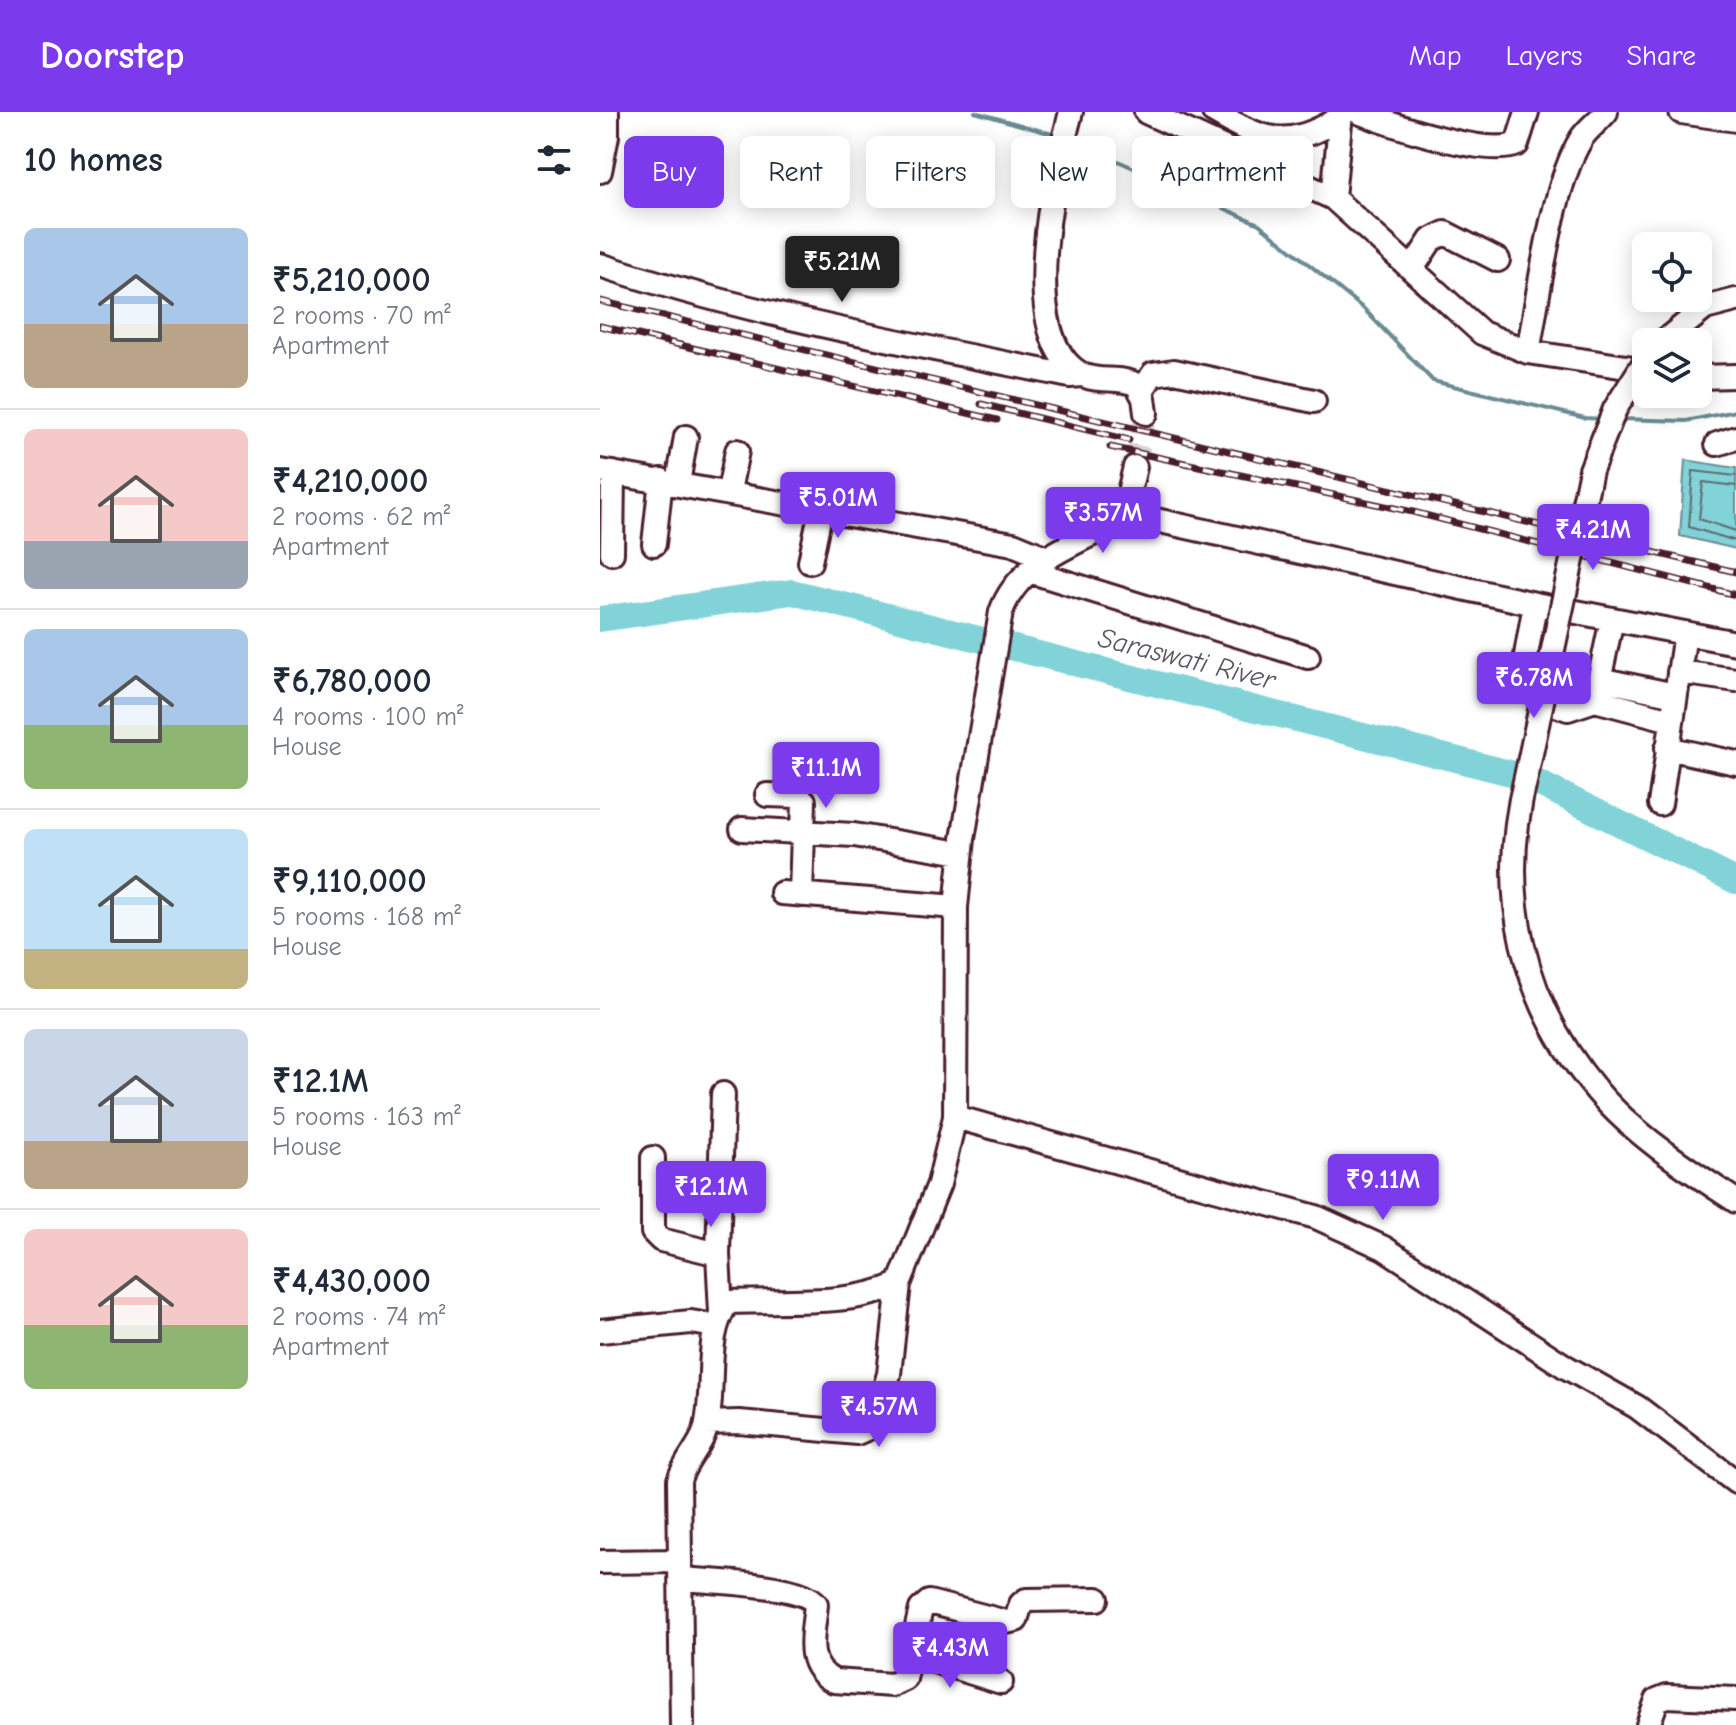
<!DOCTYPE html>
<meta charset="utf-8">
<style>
body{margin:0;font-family:"Comic Neue",sans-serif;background:#f6f6f7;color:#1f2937;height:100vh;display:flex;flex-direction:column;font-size:30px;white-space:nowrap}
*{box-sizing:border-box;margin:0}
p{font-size:26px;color:#747a83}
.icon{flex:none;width:44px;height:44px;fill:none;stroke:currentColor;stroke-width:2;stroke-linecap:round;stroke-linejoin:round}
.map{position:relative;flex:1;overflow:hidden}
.details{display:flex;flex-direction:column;background:#fff;width:600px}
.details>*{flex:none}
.top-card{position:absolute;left:24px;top:24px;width:760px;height:72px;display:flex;gap:16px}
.tools{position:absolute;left:1032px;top:120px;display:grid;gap:16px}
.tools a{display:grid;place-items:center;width:80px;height:80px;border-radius:12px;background:#fff;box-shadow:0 4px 20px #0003;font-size:40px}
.price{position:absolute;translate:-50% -68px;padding:0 18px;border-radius:8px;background:#7c3aed;color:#fff;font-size:26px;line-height:52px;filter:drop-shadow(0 2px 4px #0008)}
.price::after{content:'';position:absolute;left:50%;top:48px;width:24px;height:18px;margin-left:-12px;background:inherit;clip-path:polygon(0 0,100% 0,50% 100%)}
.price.selected{background:#222;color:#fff}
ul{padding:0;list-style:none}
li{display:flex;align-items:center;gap:24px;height:200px;padding:0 24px}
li+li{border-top:2px solid #e0e1e3}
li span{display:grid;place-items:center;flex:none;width:224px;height:160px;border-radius:12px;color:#555}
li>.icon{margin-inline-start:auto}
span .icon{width:96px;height:96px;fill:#fffc;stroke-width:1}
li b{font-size:34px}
h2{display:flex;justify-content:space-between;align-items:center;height:96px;padding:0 24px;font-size:34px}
.chip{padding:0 28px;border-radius:12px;background:#fff;box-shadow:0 4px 20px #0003;font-size:28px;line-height:72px}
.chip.selected{background:#7c3aed;color:#fff}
header{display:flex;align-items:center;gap:48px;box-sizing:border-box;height:112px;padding:0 40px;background:#7c3aed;color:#fff}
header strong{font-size:38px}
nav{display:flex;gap:44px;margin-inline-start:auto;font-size:28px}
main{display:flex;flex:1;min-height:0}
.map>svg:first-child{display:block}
</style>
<header>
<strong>Doorstep</strong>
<nav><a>Map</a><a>Layers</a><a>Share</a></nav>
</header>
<main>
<section class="details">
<h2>10 homes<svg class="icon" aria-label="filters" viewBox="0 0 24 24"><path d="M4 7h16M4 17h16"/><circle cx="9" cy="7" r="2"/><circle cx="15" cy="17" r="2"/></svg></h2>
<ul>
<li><span style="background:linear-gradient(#a9c7e8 60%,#b9a48a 0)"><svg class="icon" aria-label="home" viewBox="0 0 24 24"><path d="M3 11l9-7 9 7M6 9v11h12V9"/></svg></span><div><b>₹5,210,000</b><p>2 rooms · 70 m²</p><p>Apartment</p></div></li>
<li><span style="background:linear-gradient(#f6c9c9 70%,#9aa5b1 0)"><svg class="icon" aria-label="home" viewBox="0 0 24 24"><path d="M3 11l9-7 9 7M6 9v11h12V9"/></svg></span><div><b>₹4,210,000</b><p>2 rooms · 62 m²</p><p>Apartment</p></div></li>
<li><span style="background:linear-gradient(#a9c7e8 60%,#8fb573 0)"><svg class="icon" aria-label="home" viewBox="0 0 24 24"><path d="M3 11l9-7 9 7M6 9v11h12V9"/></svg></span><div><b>₹6,780,000</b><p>4 rooms · 100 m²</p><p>House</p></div></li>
<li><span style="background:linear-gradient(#bfe0f5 75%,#c2b280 0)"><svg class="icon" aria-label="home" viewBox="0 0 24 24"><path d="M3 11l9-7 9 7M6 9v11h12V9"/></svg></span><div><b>₹9,110,000</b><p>5 rooms · 168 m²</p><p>House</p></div></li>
<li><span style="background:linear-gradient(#c9d6e8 70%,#b9a48a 0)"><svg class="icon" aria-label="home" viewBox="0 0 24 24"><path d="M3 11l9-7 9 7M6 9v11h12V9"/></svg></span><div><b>₹12.1M</b><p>5 rooms · 163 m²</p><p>House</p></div></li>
<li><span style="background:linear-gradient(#f6c9c9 60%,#8fb573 0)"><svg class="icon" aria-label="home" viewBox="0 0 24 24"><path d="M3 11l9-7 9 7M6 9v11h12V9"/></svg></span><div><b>₹4,430,000</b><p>2 rooms · 74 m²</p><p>Apartment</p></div></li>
</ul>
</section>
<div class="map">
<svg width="1136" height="1613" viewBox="0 0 1136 1613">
<rect width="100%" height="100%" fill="#fff"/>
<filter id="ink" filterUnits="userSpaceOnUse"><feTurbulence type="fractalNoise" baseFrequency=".0125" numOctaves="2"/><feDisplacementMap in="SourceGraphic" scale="16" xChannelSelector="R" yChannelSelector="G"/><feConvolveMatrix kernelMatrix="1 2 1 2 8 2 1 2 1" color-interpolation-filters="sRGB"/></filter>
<g filter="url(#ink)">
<path fill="#81d3d8" stroke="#6b8b93" stroke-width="2" d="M1085 348 1136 356V437L1080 424Z"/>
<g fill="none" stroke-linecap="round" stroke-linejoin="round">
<path stroke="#606770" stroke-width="2" d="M1136 364 1093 359 1089 415 1136 429
M1136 374 1103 370 1099 407 1136 419"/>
<path stroke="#6b8b93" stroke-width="4" d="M375 0 459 24
M471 28 659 112 764 197 833 269 985 306 1003 307
M1019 307 1086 309 1136 299"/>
<path stroke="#81d3d8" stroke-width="26" d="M0 507 192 480 926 665 1136 769"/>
<path stroke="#dbd2d5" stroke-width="22" stroke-dasharray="22 11" stroke-linecap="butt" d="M535 355 546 301"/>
<defs>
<path id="minor" d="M471 0C456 57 413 228 483 263 499 271 520 264 537 273L544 286 546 301
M546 0 733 86 882 221 928 240 1046 258
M614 0C666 30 686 38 740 6
M758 0C789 12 888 46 917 32L927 0
M1081 0 1136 8
M0 59 7 24V0
M733 86 741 0
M0 153C152 203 313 233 470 264L482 263
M812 157 831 128 845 121 898 148
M1063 230 1105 196 1136 188
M928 240C939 182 951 77 981 27 987 17 999 9 1006 0
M1098 265 1136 264
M541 280 553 262 574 259 714 289
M1117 332 1136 326
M0 359 413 432 447 446
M78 371 86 325
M129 379 137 339
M524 401 935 492 1136 531
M54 432 61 368
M12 441 13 361
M210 450 221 397
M429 459 708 545
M935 492 922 566 924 573 948 590 968 597 995 588 1071 608
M1079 560 1136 568
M999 567 1075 583
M995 588 1012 507
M1067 636 1136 651
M926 665C897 779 921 889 997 979 1034 1023 1089 1058 1136 1089
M167 683 197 684 204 689 201 783
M1060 692 1085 521
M142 717 254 723 361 741
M182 781 356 795
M355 1005 716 1105 784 1136 966 1255 1037 1295 1136 1370
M53 1046V1120L61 1128 118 1142 121 1200
M118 1142 123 982
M0 1219 91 1210 115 1214
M107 1311 139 1310 257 1321 273 1314 289 1262 299 1172
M0 1450 80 1449
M81 1467C106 1469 204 1472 216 1492 214 1520 202 1553 234 1569L292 1573 305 1567 321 1497 329 1490 406 1510 416 1508 421 1492 426 1488 497 1487
M311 1542 401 1570
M82 1613 79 1368C85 1349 100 1335 105 1319 117 1277 102 1225 128 1190 182 1187 249 1195 299 1172L339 1072 355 1005 356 795 363 727 401 500C418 451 472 433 515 411L524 401 535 355
M1048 1613 1057 1588 1067 1584 1136 1587"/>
</defs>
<use href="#minor" stroke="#4a1f2b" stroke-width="28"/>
<use href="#minor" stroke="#fff" stroke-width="22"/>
<defs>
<path id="rail" d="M0 189 1136 460
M0 214 397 308
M381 292 529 328
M510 335 813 400 1136 483"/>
</defs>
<use href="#rail" stroke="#4a1f2b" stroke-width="7"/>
<use href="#rail" stroke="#fff" stroke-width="4" stroke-dasharray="12" stroke-linecap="butt"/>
<defs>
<path id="minor-bridge" d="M926 665 991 358 1015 297 1046 248"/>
</defs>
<use href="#minor-bridge" stroke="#4a1f2b" stroke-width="28" stroke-linecap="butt"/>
<use href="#minor-bridge" stroke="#fff" stroke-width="22"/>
</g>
</g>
<g text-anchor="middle" stroke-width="7" stroke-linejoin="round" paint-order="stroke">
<g font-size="28" font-style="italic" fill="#5a555f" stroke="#fff">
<text transform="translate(587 546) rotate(14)" y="10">Saraswati River</text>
</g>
</g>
</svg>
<div class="tools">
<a><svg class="icon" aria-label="locate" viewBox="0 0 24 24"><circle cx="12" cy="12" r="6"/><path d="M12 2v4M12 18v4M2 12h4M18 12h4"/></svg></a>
<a><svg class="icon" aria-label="layers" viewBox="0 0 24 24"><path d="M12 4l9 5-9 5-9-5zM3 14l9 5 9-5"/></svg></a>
</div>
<b class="price selected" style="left:242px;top:192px">₹5.21M</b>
<b class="price" style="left:238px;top:428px">₹5.01M</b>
<b class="price" style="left:503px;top:443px">₹3.57M</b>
<b class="price" style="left:993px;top:460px">₹4.21M</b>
<b class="price" style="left:934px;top:608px">₹6.78M</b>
<b class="price" style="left:226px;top:698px">₹11.1M</b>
<b class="price" style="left:783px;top:1110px">₹9.11M</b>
<b class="price" style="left:111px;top:1117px">₹12.1M</b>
<b class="price" style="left:279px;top:1337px">₹4.57M</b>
<b class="price" style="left:350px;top:1578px">₹4.43M</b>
<div class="top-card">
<a class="chip selected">Buy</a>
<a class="chip">Rent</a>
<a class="chip">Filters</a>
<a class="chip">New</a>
<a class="chip">Apartment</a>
</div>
</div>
</main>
